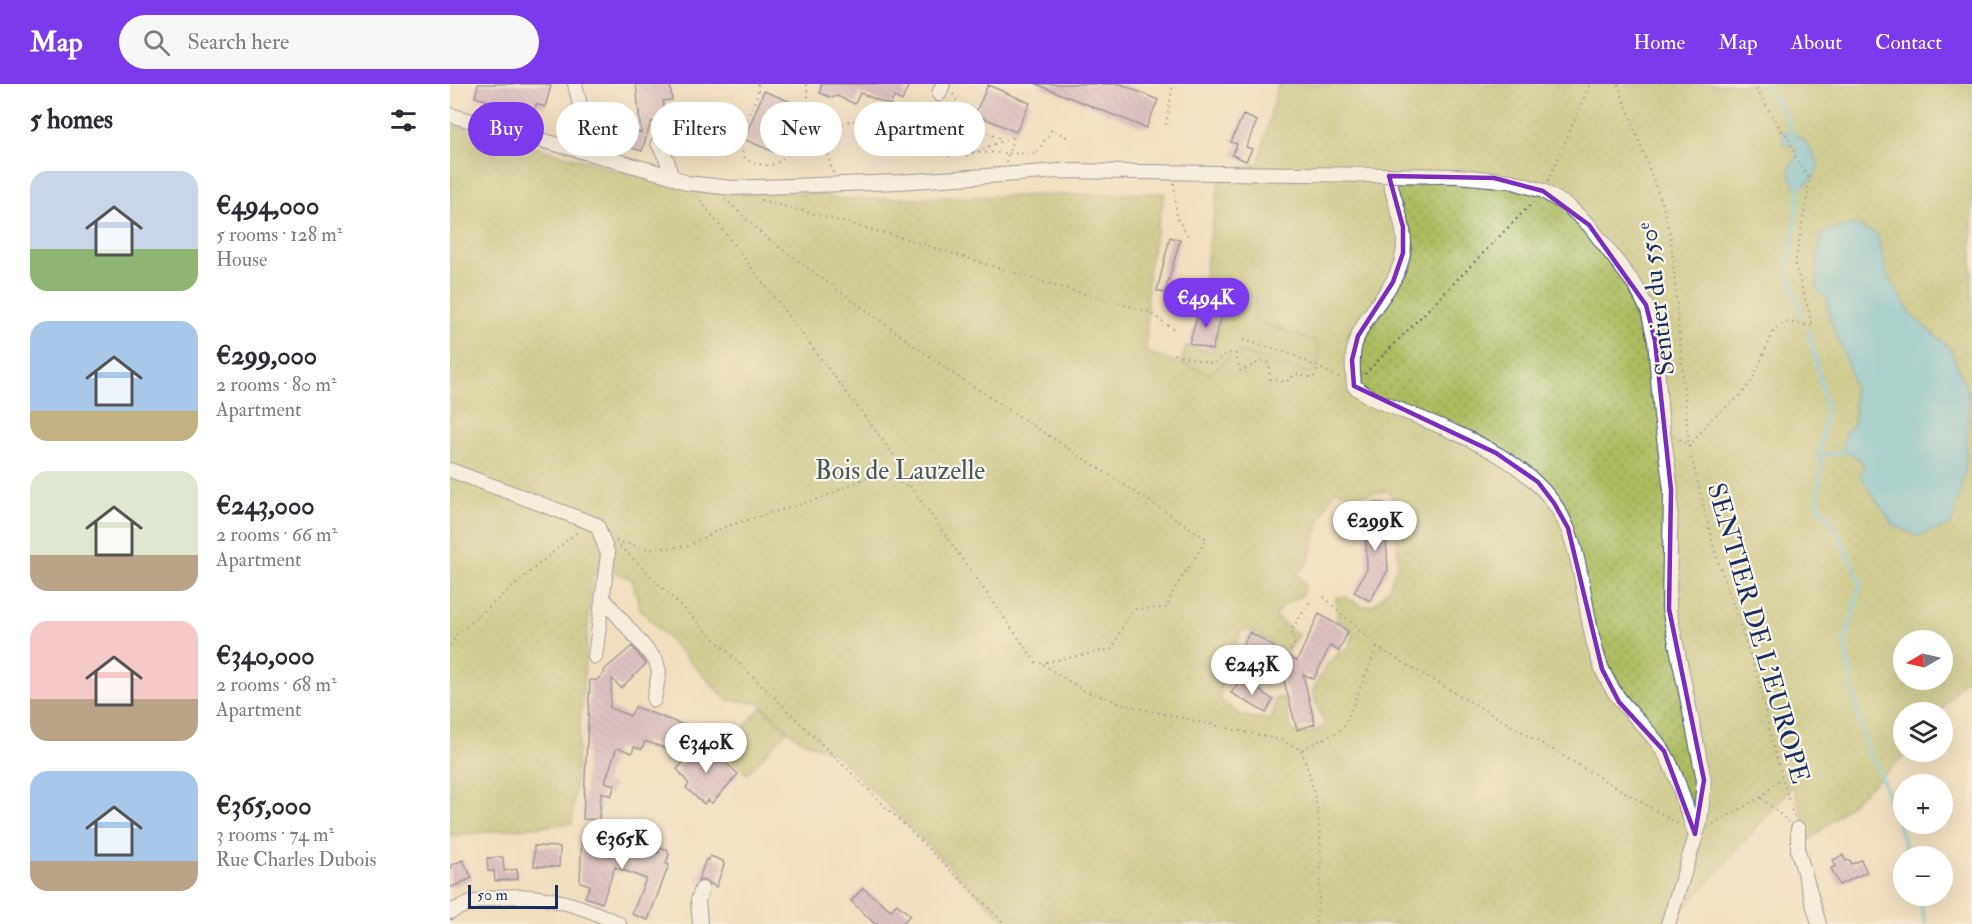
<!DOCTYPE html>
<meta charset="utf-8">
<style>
body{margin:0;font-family:"IM FELL Double Pica",serif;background:#f7f7f7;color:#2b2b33;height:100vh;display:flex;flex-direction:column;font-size:22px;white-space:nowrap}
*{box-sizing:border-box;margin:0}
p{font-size:20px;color:#7c7c81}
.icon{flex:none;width:33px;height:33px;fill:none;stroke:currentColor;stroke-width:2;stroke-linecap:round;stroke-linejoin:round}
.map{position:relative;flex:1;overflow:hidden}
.sheet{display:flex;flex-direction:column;background:#fff;width:450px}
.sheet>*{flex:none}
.hud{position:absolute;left:18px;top:18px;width:570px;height:54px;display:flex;gap:12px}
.needle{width:39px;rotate:261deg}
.fabs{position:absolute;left:1443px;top:546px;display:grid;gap:12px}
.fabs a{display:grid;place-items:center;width:60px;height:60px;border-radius:50%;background:#fff;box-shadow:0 6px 24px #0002;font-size:30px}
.scale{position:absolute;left:18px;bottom:15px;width:90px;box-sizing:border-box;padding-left:6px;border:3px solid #1b2f5e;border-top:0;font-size:16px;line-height:21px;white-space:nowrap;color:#1b2f5e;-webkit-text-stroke:4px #fbf7ec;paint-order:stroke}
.price{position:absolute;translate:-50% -51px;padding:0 14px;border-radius:21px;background:#fff;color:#222;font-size:20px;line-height:39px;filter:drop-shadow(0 2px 3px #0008)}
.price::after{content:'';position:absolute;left:50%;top:36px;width:18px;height:14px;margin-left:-9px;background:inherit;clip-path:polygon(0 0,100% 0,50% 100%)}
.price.selected{background:#7c3aed;color:#fff}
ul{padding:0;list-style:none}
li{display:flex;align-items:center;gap:18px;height:150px;padding:0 30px}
li span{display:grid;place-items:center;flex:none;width:168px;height:120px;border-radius:18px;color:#555}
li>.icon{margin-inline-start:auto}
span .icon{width:72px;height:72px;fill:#fffc;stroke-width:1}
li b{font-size:26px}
h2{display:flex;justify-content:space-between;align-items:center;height:72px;padding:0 30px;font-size:26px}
.tag{padding:0 21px;border-radius:27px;background:#fff;box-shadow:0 6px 24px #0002;font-size:21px;line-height:54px}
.tag.selected{background:#7c3aed;color:#fff}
header{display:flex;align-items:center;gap:36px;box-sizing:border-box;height:84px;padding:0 30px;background:#7c3aed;color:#fff}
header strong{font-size:28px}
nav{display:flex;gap:33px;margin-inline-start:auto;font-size:21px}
.search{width:420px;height:54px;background:#f7f7f7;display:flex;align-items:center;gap:15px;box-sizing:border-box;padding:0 21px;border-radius:33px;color:#7c7c81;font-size:22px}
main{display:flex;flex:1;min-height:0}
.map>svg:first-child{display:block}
</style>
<header>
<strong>Map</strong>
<div class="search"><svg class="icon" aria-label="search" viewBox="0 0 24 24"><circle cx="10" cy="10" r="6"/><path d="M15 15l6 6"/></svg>Search here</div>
<nav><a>Home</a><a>Map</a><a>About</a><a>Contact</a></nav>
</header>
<main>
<section class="sheet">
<h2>5 homes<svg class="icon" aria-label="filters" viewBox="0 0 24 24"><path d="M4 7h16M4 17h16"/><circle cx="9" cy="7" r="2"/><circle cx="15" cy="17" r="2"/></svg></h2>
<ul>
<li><span style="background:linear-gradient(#c9d6e8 65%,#8fb573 0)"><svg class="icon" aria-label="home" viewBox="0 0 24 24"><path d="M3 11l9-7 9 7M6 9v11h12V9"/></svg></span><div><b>€494,000</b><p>5 rooms · 128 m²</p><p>House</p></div></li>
<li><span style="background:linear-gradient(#a9c7e8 75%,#c2b280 0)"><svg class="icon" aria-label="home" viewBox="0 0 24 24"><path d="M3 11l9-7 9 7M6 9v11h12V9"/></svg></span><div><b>€299,000</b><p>2 rooms · 80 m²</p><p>Apartment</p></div></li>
<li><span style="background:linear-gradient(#dfe7d0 70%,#b9a48a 0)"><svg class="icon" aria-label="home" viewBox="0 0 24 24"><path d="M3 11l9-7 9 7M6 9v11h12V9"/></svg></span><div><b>€243,000</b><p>2 rooms · 66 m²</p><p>Apartment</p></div></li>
<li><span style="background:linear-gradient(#f6c9c9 65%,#b9a48a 0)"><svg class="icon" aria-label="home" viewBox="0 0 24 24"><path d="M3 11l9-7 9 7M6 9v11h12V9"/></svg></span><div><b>€340,000</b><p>2 rooms · 68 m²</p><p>Apartment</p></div></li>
<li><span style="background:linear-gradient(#a9c7e8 75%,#b9a48a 0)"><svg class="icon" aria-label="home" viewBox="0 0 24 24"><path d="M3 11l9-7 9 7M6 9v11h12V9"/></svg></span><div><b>€365,000</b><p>3 rooms · 74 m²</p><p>Rue Charles Dubois</p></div></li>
</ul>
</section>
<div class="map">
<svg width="1522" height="840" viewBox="0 0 1522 840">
<defs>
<pattern id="park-dots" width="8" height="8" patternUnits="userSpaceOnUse" patternTransform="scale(1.5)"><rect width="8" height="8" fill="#acbb5e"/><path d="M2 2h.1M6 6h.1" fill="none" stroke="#8b9851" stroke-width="1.8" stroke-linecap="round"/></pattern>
<pattern id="building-back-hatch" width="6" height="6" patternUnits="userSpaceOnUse" patternTransform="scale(1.5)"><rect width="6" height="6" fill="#c69dc7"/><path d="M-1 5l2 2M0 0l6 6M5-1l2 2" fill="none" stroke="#a080a5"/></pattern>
</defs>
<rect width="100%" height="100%" fill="#fbf7ec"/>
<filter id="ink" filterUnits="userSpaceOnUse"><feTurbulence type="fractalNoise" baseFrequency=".0167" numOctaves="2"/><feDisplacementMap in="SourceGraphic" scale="12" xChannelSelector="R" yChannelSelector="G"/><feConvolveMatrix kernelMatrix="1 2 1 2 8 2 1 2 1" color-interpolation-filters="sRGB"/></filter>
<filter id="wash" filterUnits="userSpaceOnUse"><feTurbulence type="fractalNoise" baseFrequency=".008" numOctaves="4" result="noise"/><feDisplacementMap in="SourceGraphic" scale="24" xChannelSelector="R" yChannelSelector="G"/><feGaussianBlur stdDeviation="1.35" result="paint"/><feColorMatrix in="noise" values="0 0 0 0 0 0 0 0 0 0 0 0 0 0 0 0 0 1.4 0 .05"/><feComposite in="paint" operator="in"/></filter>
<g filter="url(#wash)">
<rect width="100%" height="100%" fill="#f0dfbf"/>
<path fill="url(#park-dots)" stroke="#64755e" stroke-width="1.5" fill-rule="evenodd" d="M828 0H1522V591L1509 602 1490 628H1454V668H1459L1360 756 1343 702 1221 840H558L384 669 348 655 310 619 277 616 190 525 182 495 155 484 142 492 122 739 0 752V40L249 108 366 109 390 115 715 109 698 187 696 268 760 290 787 267 806 272 833 245 803 237 806 213 752 205 770 94 809 78ZM1345 60 1364 93 1360 96 1339 87 1348 71ZM1426 150 1438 192 1463 233 1500 264 1519 311 1515 387 1418 402 1410 392 1414 381 1404 371C1404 346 1407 320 1402 295 1397 267 1378 243 1377 214L1367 206V175ZM885 406 905 411 938 407 946 419 948 479 939 504 925 520 913 523 896 513H886L887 537 903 547 900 563C878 574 872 587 862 608L875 642 858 650 842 647 834 614 826 613 821 636 793 632 770 616 772 593 785 589 783 569 791 547 801 546 837 568 848 551 825 532 832 522 852 511 855 501 847 489 858 479 871 433ZM1454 556H1492V596H1454Z"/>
<path fill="#acbb5e" stroke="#64755e" stroke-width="1.5" d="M792 211 806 213 803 237 867 258 869 275 862 289 824 280 787 267 760 290 731 279 736 262 763 268C768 248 768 227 789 218Z
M312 623 337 646 297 690 272 666Z"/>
<path fill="#5ec0dc" stroke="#3c789d" stroke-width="1.5" d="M1332 47C1354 49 1359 62 1369 80L1364 93 1351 104 1345 103 1339 86 1348 71 1345 61 1334 60Z
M1401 140 1427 150 1438 192 1463 233 1500 264 1519 311 1515 387 1501 441 1468 452 1443 441 1410 392 1414 381 1404 371 1392 368 1396 347 1404 341C1405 325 1405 310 1402 294 1396 267 1378 242 1377 214L1367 206V175L1372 149Z"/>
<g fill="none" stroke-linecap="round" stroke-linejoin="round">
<path stroke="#5ec0dc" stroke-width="4" d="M1313 0 1329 20 1343 51
M1351 100 1338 185 1352 232
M1359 248 1376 321 1373 352 1368 372 1371 379 1368 420 1385 443 1411 499 1395 558 1403 610 1417 666 1428 683 1459 772
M1368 372 1392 368
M1469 812 1476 840"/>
</g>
<g id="blocks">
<path fill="url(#building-back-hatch)" d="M28 0H94L101 2 95 23 86 20 84 31 51 23V20L25 13Z
M186 0 220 1 222 16 213 17 215 36 201 38 192 67 162 58 167 42 191 49Z
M371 0H459L452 17 444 13 440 21 410 9 405 20 387 12 382 14 370 9Z
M586 0H671L708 16 696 44Z
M538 1 580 19 566 48 525 30Z
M314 7 351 22 342 41 337 39 324 68 294 55Z
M793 31 807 37 796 63 802 65 796 77 782 71 787 60 781 58Z
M720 153 730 156 715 209 707 207Z
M750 224 772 231 762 266 739 259Z
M922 419H934L939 453 936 454 938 486 920 517 904 508 917 485 915 431 923 429Z
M869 530 898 547 889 567 880 562 864 595 853 590 865 640 847 646 833 593 814 582 812 585 794 574 797 569 790 566 800 548 847 577Z
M182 562 196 580 171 604 162 595 160 624 180 632 185 623 239 643 231 670 195 657 192 665 184 663 182 669 169 664 166 666 155 698 165 701 161 712 151 708 149 736 133 735 140 596H147L155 588 153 587Z
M792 594 823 616 816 629 781 609Z
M253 657 288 690 262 719 258 716 254 720 236 704 239 700 227 685Z
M132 748 171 763 173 756 208 769 210 764 217 765 219 771 216 780 219 781 198 836 182 830 196 795 165 783 152 819 135 813 140 801 130 798Z
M84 762 110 763 109 783 84 782Z
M1393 771 1396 777 1400 776 1402 780 1411 776 1417 788 1389 801 1381 784 1386 782 1383 776Z
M260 772 273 777 274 781 266 803 255 796 248 797 256 775 258 776Z
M53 773 54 787 67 785 68 795 45 797 44 787H38L37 774Z
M13 776 22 794 0 804V782Z
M413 804 441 826 447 820 460 831 452 840H425L401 817Z"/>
</g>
</g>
<g filter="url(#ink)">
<use href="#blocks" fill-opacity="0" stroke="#3b496d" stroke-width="1.5"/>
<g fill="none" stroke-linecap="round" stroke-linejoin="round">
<defs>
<path id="minor" d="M489 10 493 0
M0 31 221 92 237 99 283 104 448 98 610 87 1007 92 1061 97 1093 107 1118 122 1139 141 1185 201 1198 226 1205 257 1211 332 1221 406 1219 525 1254 696 1250 739 1218 840
M208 59 217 76 221 92
M124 65 132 30 125 0
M939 92C943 119 958 142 953 170 947 205 915 227 905 260 901 274 903 288 904 302L921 314C988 343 1087 370 1117 443 1135 486 1135 542 1152 585 1167 621 1191 635 1212 665 1225 683 1237 727 1245 750
M0 386 147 441 158 470 145 573
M153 514 206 577 209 588 204 616
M1348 745V767L1369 840
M0 828C55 800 117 813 169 840
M250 840 248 816 252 805"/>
</defs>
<use href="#minor" stroke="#3b496d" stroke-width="16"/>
<path stroke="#3b496d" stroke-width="2" stroke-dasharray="1.5 4.5" stroke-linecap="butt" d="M308 0V9L288 56 295 75C331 92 335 71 353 45L363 42 386 44
M356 0 363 41
M1168 0 1214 125 1221 155 1239 363 1265 468 1308 594 1322 659 1344 734
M503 10 520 41 553 56
M716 41 723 0
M523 68 586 70 602 45 620 55
M516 72 564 52
M556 78 564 52
M383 89C378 75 376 64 383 50 401 13 473 63 499 73
M1098 97 1140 0
M724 99 727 134 740 155
M247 112 441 367 461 403 587 580 662 565 675 538 684 525 717 524 723 507 757 455 501 288 314 152 275 115
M311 116 450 153 603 201 697 227 724 245
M793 256 839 269 892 295
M724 270 764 280 777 269 786 270 790 287 812 277 819 279 820 295 836 298 846 290 863 294 869 283
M915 290 1083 118
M1225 351 1239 363
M1239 363 1262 334 1290 312 1302 297 1324 246 1336 238 1363 242 1345 180 1360 96 1345 73 1338 52 1332 47 1303 0
M166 457 199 465 238 462 274 443 374 413 424 390 461 403
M170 462 555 840
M874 513 927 563 1229 740
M0 561 7 550 128 447
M838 572 845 559 841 547 860 517
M593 580 632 606 683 623 831 656 851 666 893 645 927 563
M851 666C873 721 875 782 865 840
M1311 714 1339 738
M1263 740 1310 714 1332 693"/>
<use href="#minor" stroke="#fff" stroke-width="14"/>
</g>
</g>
<path d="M0 0H1522V840H0ZM939 92 1044 94 1093 107 1139 141 1196 221 1205 257 1221 406 1219 525 1254 696 1245 750 1214 667 1169 618 1152 585 1118 444 1104 419 1088 398 1046 369 904 302 902 276 908 252 943 198 953 169V143Z" fill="#f0dfbf" fill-opacity=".55" fill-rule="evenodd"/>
<path fill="none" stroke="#7b2cbf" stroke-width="4.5" stroke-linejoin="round" d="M939 92 1044 94 1093 107 1139 141 1196 221 1205 257 1221 406 1219 525 1254 696 1245 750 1214 667 1169 618 1152 585 1118 444 1104 419 1088 398 1046 369 904 302 902 276 908 252 943 198 953 169V143Z"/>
<g text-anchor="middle" stroke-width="4.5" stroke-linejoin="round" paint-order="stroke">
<g font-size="26" fill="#1b2f5e" stroke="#fbf7ec">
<text transform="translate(1206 215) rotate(-97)" y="9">Sentier du 550ᵉ</text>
<text transform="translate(1309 549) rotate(74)" y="9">SENTIER DE L'EUROPE</text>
</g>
<g font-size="26" fill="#46595e" stroke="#fbf7ec">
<text x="450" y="395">Bois de Lauzelle</text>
</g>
</g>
</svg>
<div class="fabs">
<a><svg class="needle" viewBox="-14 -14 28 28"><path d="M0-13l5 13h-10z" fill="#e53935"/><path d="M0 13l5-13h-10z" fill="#7c7c81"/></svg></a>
<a><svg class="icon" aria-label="layers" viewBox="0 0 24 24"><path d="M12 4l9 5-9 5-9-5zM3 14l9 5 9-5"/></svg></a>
<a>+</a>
<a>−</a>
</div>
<div class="scale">50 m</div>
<b class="price selected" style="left:756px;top:245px">€494K</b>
<b class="price" style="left:925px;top:468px">€299K</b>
<b class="price" style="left:802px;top:612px">€243K</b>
<b class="price" style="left:256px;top:690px">€340K</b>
<b class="price" style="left:172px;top:786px">€365K</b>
<div class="hud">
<a class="tag selected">Buy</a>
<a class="tag">Rent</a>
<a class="tag">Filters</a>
<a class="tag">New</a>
<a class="tag">Apartment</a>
</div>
</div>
</main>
